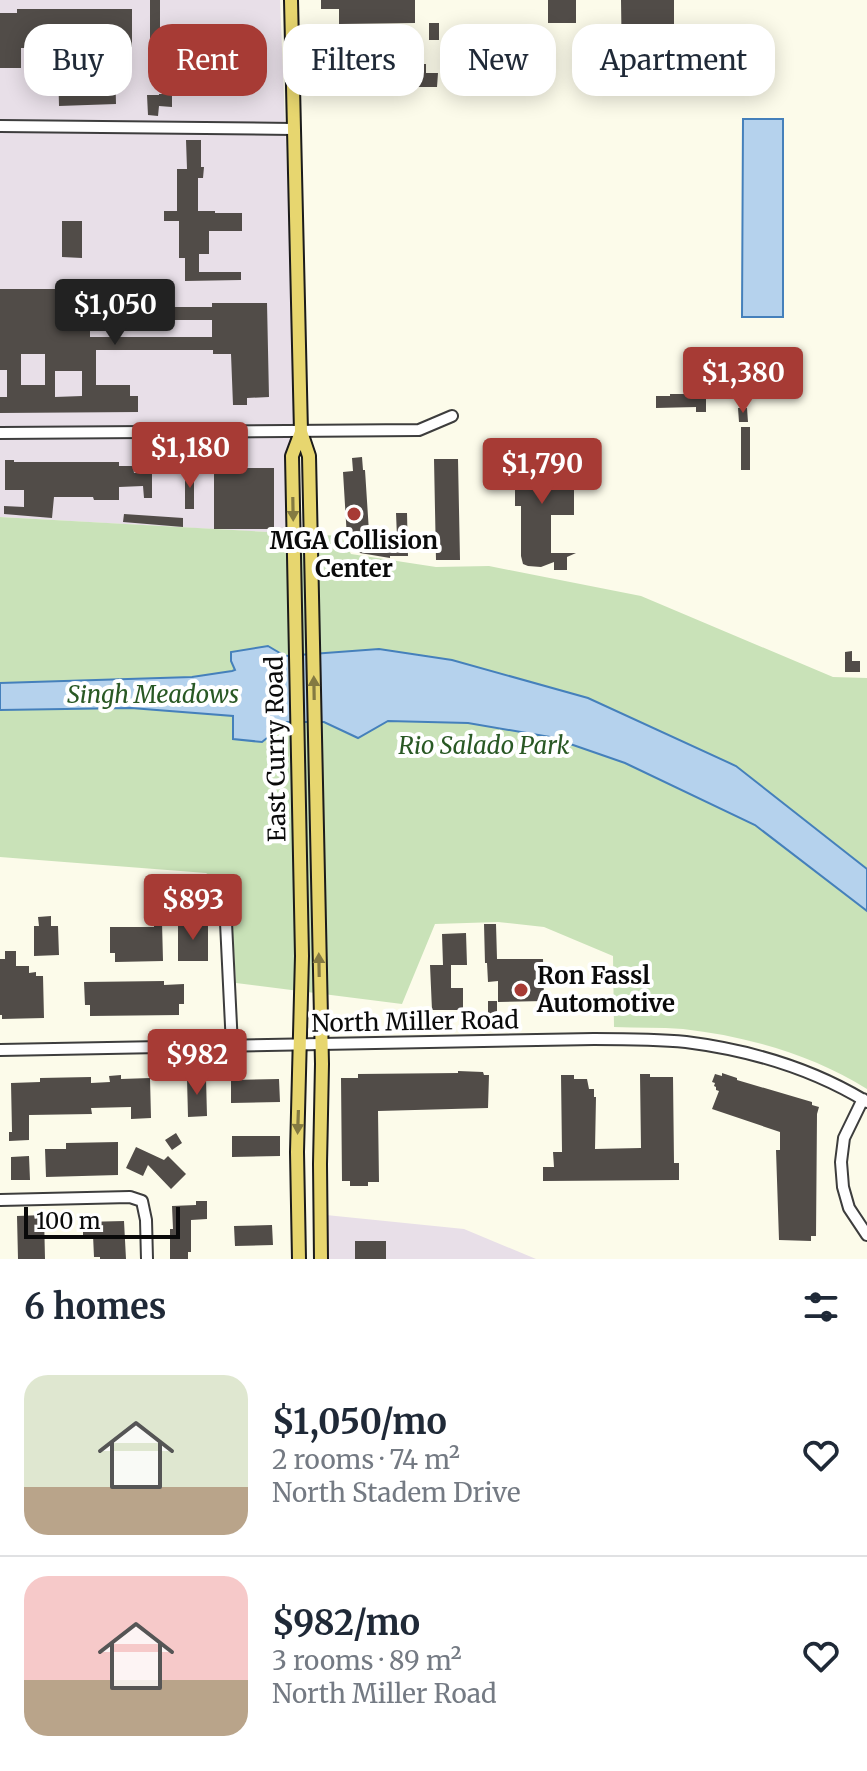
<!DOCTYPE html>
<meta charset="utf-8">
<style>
body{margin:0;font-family:Merriweather,serif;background:#f2f2f3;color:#1f2937;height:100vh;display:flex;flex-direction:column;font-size:30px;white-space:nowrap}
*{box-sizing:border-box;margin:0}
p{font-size:26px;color:#747a83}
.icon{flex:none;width:44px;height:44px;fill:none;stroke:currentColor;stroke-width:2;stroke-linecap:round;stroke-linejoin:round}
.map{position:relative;height:1259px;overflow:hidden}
.details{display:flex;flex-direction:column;background:#fff;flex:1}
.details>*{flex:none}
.hud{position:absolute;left:24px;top:24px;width:820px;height:72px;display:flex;gap:16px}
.scale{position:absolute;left:24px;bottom:20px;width:156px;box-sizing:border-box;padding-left:8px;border:4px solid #0a0a0a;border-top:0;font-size:22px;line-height:28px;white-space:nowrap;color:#0a0a0a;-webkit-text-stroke:6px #fff;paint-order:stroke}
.price{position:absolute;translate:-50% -68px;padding:0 18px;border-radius:8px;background:#a73b35;color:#fff;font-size:26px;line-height:52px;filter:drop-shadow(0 2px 4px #0008)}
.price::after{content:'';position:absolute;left:50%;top:48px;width:24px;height:18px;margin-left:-12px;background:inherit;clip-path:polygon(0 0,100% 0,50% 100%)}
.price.selected{background:#222;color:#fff}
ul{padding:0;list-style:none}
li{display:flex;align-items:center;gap:24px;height:200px;padding:0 24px}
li+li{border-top:2px solid #e0e1e3}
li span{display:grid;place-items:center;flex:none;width:224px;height:160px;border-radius:24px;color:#555}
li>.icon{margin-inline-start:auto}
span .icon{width:96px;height:96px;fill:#fffc;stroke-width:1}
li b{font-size:34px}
h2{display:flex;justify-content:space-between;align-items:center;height:96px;padding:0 24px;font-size:34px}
.tag{padding:0 28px;border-radius:24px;background:#fff;box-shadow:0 4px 20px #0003;font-size:28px;line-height:72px}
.tag.selected{background:#a73b35;color:#fff}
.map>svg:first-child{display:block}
</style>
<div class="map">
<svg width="867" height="1259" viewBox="0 0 867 1259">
<rect width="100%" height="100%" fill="#fcfbea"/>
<path fill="#e8dfe8" d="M0 0H280L302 534 0 517Z
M326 1215 464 1229 536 1259H327Z"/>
<path fill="#c9e2b8" d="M0 517 341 536 351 554 436 567 489 566 641 596 833 677 867 678V1089C813 1055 746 1036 683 1029 660 1027 637 1028 614 1027L613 956 544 927 498 922 435 924 402 1004 236 983 231 901C225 888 218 881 206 873L0 857Z"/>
<path fill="#b5d2ed" stroke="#4580bb" stroke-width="2" d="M743 119H783V317H742Z
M268 646 285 656 379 649 452 660 588 698 736 766 867 869V911L755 825 625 763 550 737 468 723 388 721 358 738 324 722H287L262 742 233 739V716L131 708 0 710V683L192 677 232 671 235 670 231 661V652Z"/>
<path fill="#514c48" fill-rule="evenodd" d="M150 0H160V29H165V38H150Z
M321 0H415V23L339 24V9H321Z
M548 0H576V23H548Z
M621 0H674V69L622 70Z
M17 9H132V47L21 48V68H0V13H17Z
M429 23H439V40H429Z
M115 64 116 104 59 106 58 66Z
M392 64H426V73H438L437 87H392Z
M159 94H172V107L159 106 158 116 148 115 147 95H159Z
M186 140H201V167H204L203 178H198V211H215V213H242V231H209V254H199V272H241V280L185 281V258H179V221H164V211H177V169H187Z
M62 221H82V258L62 257Z
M0 289H90V307H212V303H267L269 397 247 398V405H233L231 354H213V350H96V385H130V396H138V412L0 413V397H7V370H0ZM90 320H212V337H90ZM21 354H45V385H21ZM55 371H82V396L55 397Z
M695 385H706V412H696V407L656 408V396H670V394H695Z
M738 408H747L748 422H739Z
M741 427H750V470H741Z
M533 447H544V463H574V515H551V553H576L567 557V570H554V562L541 567 528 566 523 564 521 556V506H515V480H503V470H515L514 463H533Z
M362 457 363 470H365L369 532 397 537 396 513H407L408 556H390V558L360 553 347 538 343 472 353 471 352 458Z
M434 459H458L460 560H436Z
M5 460H14V462H119V466H133L134 473H152V498H144L143 486 119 487V500H94L93 497H54L52 518 4 514V506L24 507V490H5Z
M214 468H274V529H214Z
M185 471H194V509H185Z
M124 514 183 518V527L123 522Z
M852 651V661H860V672H845V652Z
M165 897H199V905H165Z
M51 916V926H58L59 955 34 956V926H39L38 917Z
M154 922H162L163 961 115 962V953H110V927H154Z
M208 922V961H178V923Z
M484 924H496L497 959H543L544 1001 498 1002V981L488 982 487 963H485Z
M466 933 467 965H451V988H463V1010H432L430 965H443L442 934Z
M5 951H16V966H29V973L36 972V976H43L44 1018 2 1019V1015H0V959H5Z
M164 981V985L184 984V1004H179V1015L90 1016V1005H85L84 982Z
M488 1001H497V1020L488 1021Z
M458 1071 483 1072 484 1075H489L488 1108 378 1111 379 1182H368V1186H350V1181H342L341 1078H358V1074L458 1073Z
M722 1073 737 1078V1080L812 1102V1105L819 1107 817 1114 816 1236H811V1241L779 1240 776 1150H780V1132L712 1109 719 1091 716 1090V1087L714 1086 715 1083 712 1082 715 1074 722 1076Z
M640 1074H650V1077H673L674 1163H679V1180L543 1181V1167H554L553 1152H562L561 1075H574V1079H587L589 1089H594V1097H596L595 1149 641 1148Z
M121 1075V1079L150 1078 151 1118 131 1119V1107L91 1108 92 1114 29 1115V1140L9 1141V1132H12L11 1083 40 1082V1078L91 1077V1083L110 1082 109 1076Z
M187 1078H206L207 1116 188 1117Z
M279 1079 280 1102 231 1103V1080Z
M176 1133 182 1143 172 1150 165 1140Z
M232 1136H280V1156L232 1157Z
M118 1142V1175L46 1177 45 1149H66V1143Z
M136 1147 164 1160 168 1156 186 1174 171 1189 148 1165 143 1176 126 1168Z
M29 1156 30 1180H11V1157Z
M196 1201H207V1219L191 1220V1252H188V1259H170V1229H173L172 1206 196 1205Z
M44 1215 45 1259H18L17 1216Z
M124 1221 126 1259H100V1257H94L93 1235H83V1222Z
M272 1225 273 1245 235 1246 234 1226Z
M355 1241H386V1259H355Z"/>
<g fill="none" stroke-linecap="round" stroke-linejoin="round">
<defs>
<path id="minor" d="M0 126 293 129
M0 433 419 430 452 416
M225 902 232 1046
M0 1050 594 1039C625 1039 656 1039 686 1042 749 1050 813 1069 867 1102
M863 1099 844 1138 841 1162 843 1187 849 1208 867 1235
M0 1200 130 1197 142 1201 146 1220 147 1259"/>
<path id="major" d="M291 0 301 432 309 456 322 1064 320 1164 321 1259
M299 1259 297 1152 302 956 292 456 301 432"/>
</defs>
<use href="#minor" stroke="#3d3d3d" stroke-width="14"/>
<use href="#major" stroke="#1b1b1b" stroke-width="16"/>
<use href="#minor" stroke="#fff" stroke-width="10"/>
<use href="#major" stroke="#e7d66f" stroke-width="12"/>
</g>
<defs><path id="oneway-solid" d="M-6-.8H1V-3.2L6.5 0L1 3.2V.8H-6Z" transform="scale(2)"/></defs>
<g fill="#847a42">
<use href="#oneway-solid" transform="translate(293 509) rotate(89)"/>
<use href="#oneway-solid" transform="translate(314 688) rotate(-91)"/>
<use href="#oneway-solid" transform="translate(319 965) rotate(-91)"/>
<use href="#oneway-solid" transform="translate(298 1122) rotate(92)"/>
</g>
<g fill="#a73b35" stroke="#fff" stroke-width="3">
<circle cx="354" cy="514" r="8"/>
<circle cx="521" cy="990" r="8"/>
</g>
<g text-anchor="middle" stroke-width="8" stroke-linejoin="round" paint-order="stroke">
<g font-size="24" font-weight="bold" fill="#0a0a0a" stroke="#fff">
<text x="354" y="549">MGA Collision<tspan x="354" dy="28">Center</tspan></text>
<text x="537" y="984" text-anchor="start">Ron Fassl<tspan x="537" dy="28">Automotive</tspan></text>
</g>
<g font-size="24" font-style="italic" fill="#295824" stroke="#fff">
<text x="153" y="703">Singh Meadows</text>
<text x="484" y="754">Rio Salado Park</text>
</g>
<g font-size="24" fill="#0a0a0a" stroke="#fff">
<text transform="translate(276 749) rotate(-91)" y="8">East Curry Road</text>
<text transform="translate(415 1022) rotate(-1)" y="8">North Miller Road</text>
</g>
</g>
</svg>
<div class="scale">100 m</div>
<b class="price selected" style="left:115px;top:347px">$1,050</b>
<b class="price" style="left:743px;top:415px">$1,380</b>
<b class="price" style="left:190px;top:490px">$1,180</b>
<b class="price" style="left:542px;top:506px">$1,790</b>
<b class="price" style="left:193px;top:942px">$893</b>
<b class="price" style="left:197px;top:1097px">$982</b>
<div class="hud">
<a class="tag">Buy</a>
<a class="tag selected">Rent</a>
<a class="tag">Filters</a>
<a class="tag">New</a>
<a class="tag">Apartment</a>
</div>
</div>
<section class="details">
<h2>6 homes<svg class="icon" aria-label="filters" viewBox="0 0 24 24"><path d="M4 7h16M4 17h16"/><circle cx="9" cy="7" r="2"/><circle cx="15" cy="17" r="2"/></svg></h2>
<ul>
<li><span style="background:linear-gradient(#dfe7d0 70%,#b9a48a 0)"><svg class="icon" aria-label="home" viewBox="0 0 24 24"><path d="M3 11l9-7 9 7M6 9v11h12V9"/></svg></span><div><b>$1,050/mo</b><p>2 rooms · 74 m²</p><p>North Stadem Drive</p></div><svg class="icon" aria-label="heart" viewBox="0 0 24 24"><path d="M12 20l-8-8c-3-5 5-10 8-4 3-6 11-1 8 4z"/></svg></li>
<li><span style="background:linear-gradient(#f6c9c9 65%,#b9a48a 0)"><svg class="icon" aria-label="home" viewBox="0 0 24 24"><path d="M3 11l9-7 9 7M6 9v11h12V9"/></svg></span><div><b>$982/mo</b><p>3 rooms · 89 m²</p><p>North Miller Road</p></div><svg class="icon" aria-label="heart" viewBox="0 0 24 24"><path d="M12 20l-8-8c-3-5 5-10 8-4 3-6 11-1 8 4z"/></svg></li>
</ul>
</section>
